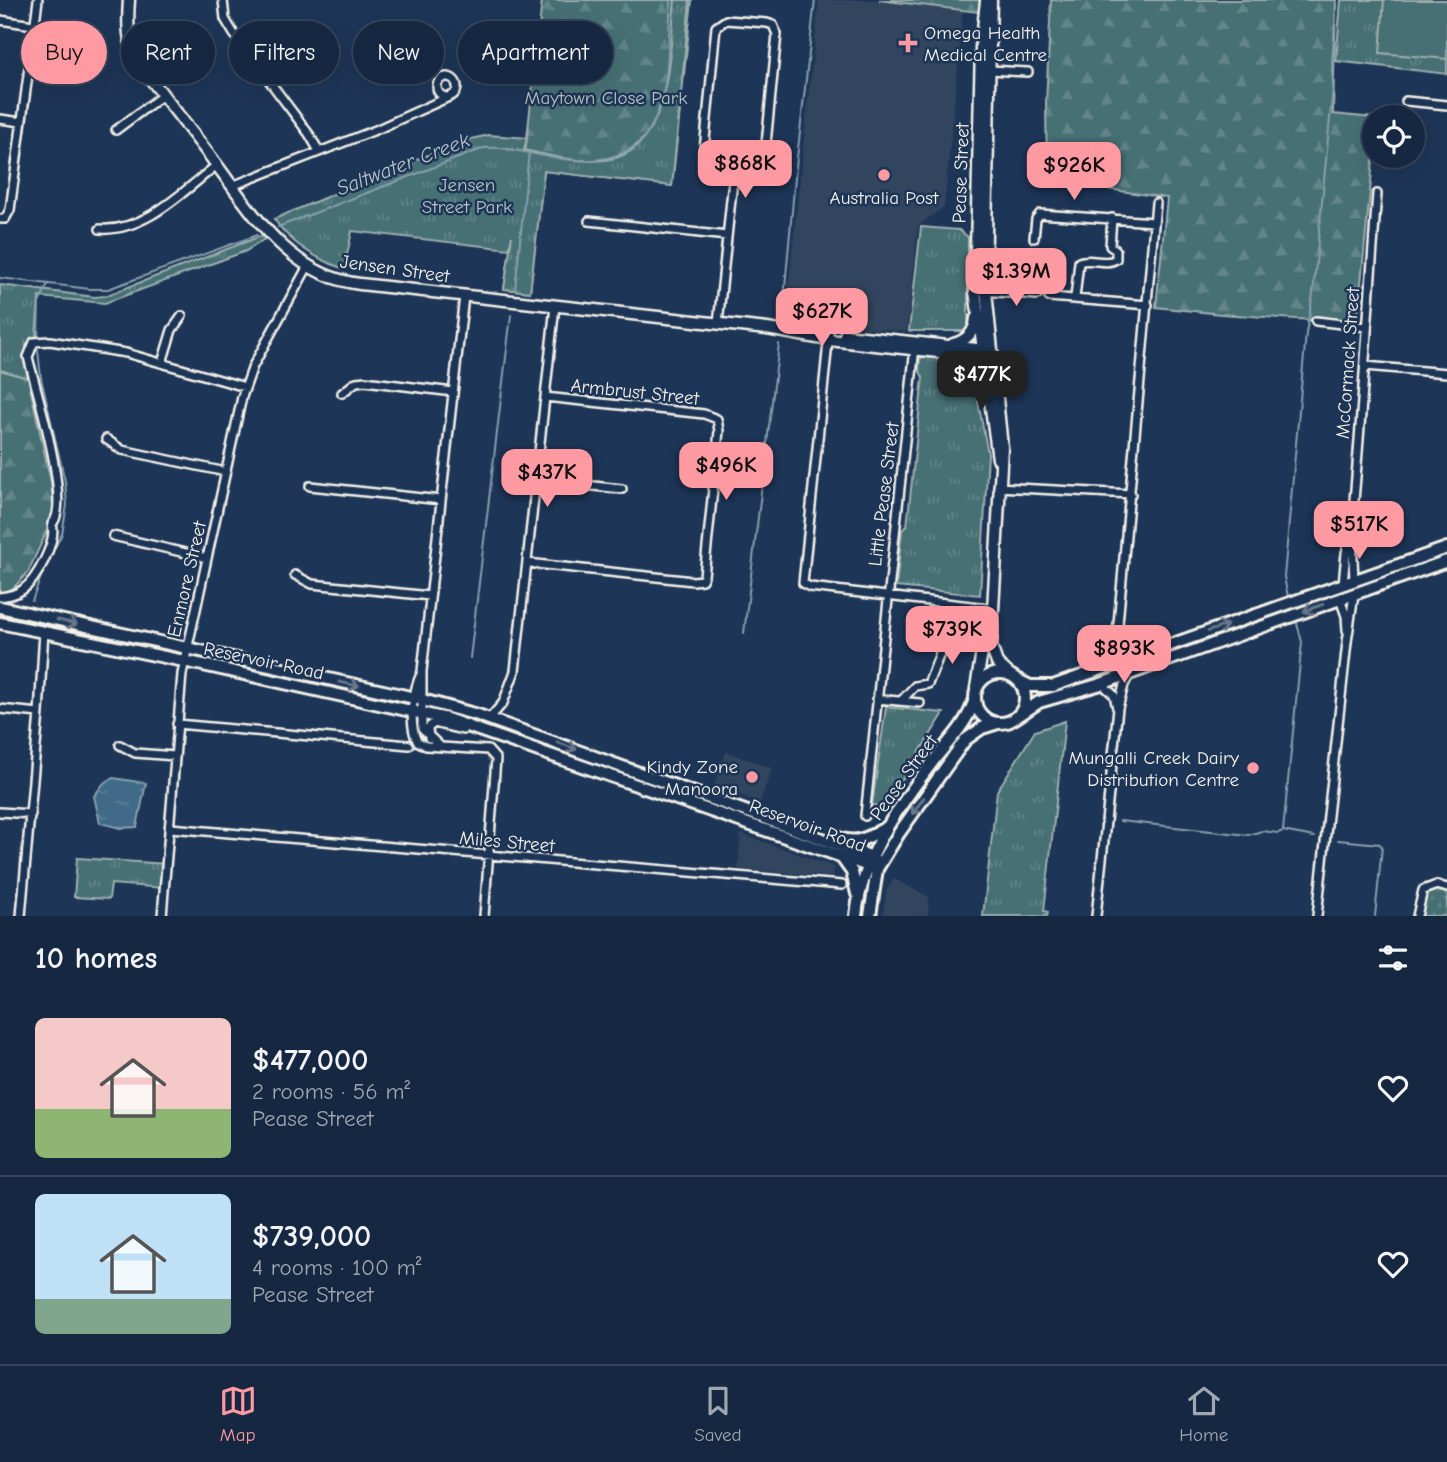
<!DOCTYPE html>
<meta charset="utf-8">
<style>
body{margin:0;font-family:"Comic Neue",sans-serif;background:#23344c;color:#f1f3f6;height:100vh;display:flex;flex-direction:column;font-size:26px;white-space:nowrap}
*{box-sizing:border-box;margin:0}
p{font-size:23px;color:#9ea6b1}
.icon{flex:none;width:38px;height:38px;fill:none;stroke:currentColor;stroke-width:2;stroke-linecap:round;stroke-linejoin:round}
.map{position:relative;height:916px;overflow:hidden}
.side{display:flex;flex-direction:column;background:#162841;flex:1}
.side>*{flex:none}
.hud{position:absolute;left:21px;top:21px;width:700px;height:63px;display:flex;gap:14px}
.buttons{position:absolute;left:1362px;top:105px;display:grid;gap:14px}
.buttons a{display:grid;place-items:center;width:63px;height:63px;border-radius:50%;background:#162841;box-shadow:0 7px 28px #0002,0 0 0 2px #35445a;font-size:35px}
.price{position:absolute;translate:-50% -60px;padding:0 16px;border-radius:14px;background:#ff9aa2;color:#111;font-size:23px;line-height:46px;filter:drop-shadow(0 2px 4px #0008)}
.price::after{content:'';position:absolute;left:50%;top:42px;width:21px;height:16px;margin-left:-10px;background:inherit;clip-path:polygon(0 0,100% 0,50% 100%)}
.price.selected{background:#222;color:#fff}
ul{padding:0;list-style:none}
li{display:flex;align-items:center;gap:21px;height:175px;padding:0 35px}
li+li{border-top:2px solid #35445a}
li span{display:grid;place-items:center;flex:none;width:196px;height:140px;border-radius:10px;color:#555}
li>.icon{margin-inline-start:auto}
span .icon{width:84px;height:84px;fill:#fffc;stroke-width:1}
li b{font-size:30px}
h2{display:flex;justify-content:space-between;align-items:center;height:84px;padding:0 35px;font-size:30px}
.chip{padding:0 24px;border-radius:32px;background:#162841;box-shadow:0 7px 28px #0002,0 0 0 2px #35445a;font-size:24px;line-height:63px}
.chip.selected{background:#ff9aa2;color:#111}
.menu{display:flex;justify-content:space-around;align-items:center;height:98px;border-top:2px solid #35445a;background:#162841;font-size:19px;color:#9ea6b1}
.menu a{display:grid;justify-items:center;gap:4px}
.menu .selected{color:#ff9aa2}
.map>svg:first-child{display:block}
</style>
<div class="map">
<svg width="1447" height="916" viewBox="0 0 1447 916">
<defs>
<pattern id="grass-dots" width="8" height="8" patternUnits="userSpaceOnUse" patternTransform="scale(1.75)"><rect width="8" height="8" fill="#477075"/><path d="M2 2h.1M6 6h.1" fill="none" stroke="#628589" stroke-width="1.8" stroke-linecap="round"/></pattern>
<pattern id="forest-firs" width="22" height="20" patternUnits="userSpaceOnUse" patternTransform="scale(1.75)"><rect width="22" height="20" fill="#477075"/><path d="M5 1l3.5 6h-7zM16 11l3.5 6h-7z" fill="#628589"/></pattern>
<pattern id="park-tufts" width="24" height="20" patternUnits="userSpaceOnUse" patternTransform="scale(1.75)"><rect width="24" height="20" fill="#477075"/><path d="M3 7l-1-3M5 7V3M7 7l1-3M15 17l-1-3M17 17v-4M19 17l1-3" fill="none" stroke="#628589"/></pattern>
<pattern id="water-ripples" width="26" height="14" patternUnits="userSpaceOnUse" patternTransform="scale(1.75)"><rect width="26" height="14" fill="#406a87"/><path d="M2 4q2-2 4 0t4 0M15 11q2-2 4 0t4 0" fill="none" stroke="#5c8098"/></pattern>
</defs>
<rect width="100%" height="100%" fill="#1d3557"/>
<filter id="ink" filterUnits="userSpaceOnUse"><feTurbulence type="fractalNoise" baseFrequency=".0143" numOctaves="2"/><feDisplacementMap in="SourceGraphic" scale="14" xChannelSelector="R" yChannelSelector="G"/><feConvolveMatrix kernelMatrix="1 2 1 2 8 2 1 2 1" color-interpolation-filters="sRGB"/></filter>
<g filter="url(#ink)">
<path fill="#33455f" d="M819 0H875L963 11 944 207 918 226 907 332 785 319Z
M726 752 772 768 760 802 714 786Z
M741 834 834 867 833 877 738 869Z
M894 879 929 897 928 916H883L886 891Z"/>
<path fill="url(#grass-dots)" stroke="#9eb0ae" stroke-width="2" d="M1432 889 1443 891 1447 894V916H1421L1425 892Z"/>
<path fill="url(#forest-firs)" stroke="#9eb0ae" stroke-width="2" d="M542 0H692L672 186 544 171 530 292 504 289 527 138Z
M879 0H981L978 12Z
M1051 0H1336L1333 114 1374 118V151L1357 323 1221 314 1156 307 1167 198 1047 180 1046 104Z
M0 370 28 378 51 482 54 516 28 572 7 595 0 593Z"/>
<path fill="url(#park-tufts)" stroke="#9eb0ae" stroke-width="2" d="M675 0H690L672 186 544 171 530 292 504 289 512 236 509 249 352 231 344 269C316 259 291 244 274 219L412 161 471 139 489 135 527 138 524 150C552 156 576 163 605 160 672 153 669 50 675 0Z
M1341 0H1447V74L1336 61Z
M921 227 959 230 968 237V331H909Z
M261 236 265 239 246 251 105 303 39 297 36 337 26 345 28 378 0 370V285L95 297 105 296Z
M926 355 963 359 972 370 988 454 980 595 896 587 902 530 907 526 923 377 919 370 920 359Z
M886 707 944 713 885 807 872 805Z
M1065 721 1044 911 1048 912 1047 916H983L997 791 1035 731Z
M77 858 167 864 164 888 111 884 109 899 74 897Z"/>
<path fill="#477075" stroke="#9eb0ae" stroke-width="2" d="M1384 0H1447V59L1380 53Z"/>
<path fill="url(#water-ripples)" stroke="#88a0ae" stroke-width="2" d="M113 778 146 783 137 827 121 828 100 823 94 796 104 783Z"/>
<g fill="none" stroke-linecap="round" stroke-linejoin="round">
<path stroke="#88a0ae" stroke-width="2" d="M278 227 484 148C515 146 543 159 574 160 677 167 665 74 671 0
M0 278 90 289H108L257 235
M515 290 529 152
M782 320 796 167 815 0
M38 336 39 303 48 284
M1288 597 1284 577 1306 333 1313 294 1333 87 1332 61 1337 0
M32 601 45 566 62 534 67 505 65 481 41 378 38 350
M744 633 779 344
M470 658 511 315
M1120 821 1248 835 1262 831 1278 833 1283 831 1314 837
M1283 831 1302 642 1296 620
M1338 840 1380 844 1382 847 1375 916"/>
<defs>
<path id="street" d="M223 0 225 19 234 34 309 134 319 151
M0 20 33 25
M726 20 767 23 773 25 777 34 765 154 759 161 754 162 712 158 704 150 716 27Z
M990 70 1028 72
M437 87a10 10 0 1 1 20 0a10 10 0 1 1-20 0Z
M1406 101 1447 105
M0 119 21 122
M116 130 163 95
M232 186 378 129 451 96
M0 219H5L10 210 38 0
M589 221 727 236
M100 229C145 232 183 191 217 165
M1034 238 1036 219 1040 214 1154 222
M983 291 1037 295
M1049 297 1148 305
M1075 298 1079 262C1091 257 1106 266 1116 259V250L1110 246 1112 218
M1316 321 1367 327
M718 324 735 161
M829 333 803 583 810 587 988 608
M162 363 172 330 182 316
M1365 366 1447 373
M342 393 356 382 365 381 453 392
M106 439 122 450 226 472
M536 480 622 489
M310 486 441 500
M998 487 1131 494
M113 536 207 558
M1352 538 1354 580
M527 563 693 581 702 580 704 576 719 431 717 419 704 414 545 397
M295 575 312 584 430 596
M1343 584 1346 553 1351 533C1362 420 1368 308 1377 194
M0 597C8 596 15 595 22 590 37 580 57 541 52 524 72 504 35 386 28 357L34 342 50 341 126 353 245 387
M1340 599 1346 616 1347 630
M1117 635 1125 650 1137 656
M1108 666 1117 635 1156 203
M422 672C413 689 408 723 417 741L426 746 488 750 496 759 484 916
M1102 684 1114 695 1117 708
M877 699 920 703
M901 701 915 686 928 684 947 636V626L943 603
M0 709 39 713
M489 719 503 703 515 671 555 306
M177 724 409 745
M429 738 428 728 434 723 463 730
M120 745 135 753 175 756
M440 746 422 729V671L464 296
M0 812 31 814
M865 816 915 347
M170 828 842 885
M21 916 39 713 44 631
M162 916 182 674 242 397 253 366 308 266
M1096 916 1118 708 1124 685 1131 672
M1317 916 1347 642 1354 594
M1417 916 1423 890 1437 885 1447 888"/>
<path id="secondary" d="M129 0C127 28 127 47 144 70 168 102 193 133 216 164 254 215 291 276 360 284L767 329 829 340 966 355H980L991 352
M991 0 985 282 1002 447 991 646 997 663 1010 675
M986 1 981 47 975 291 998 459
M845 335 986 350
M953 344C966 341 975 332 976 318
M966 355 975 364 982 384
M976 688 986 627"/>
<path id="primary" d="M0 607 415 698 478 715 867 855 874 860 877 869
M0 623 203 665 447 719 877 869
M975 698a25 25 0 1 1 50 0a25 25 0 1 1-50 0Z
M1016 679 1030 686H1053L1447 548
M1015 718 1039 702 1101 684 1447 561
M839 838C858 845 869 837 885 828
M842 858 852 872 857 894
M856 916C862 855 901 803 938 755 952 738 966 724 974 702
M870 916 877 869 899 833 965 740 982 728 998 723"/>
</defs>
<use href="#street" stroke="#f4f1e8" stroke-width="12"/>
<use href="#secondary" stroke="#f4f1e8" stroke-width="15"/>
<use href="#primary" stroke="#f4f1e8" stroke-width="16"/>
<use href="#street" stroke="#1d3557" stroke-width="7"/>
<use href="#secondary" stroke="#1d3557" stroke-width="10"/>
<use href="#primary" stroke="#1d3557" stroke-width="10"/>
</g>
<defs><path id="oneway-shaft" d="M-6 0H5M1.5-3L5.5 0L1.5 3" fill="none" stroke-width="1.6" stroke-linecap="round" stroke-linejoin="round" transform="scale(1.75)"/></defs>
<g stroke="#68778a">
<use href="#oneway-shaft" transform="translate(1313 608) rotate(160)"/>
<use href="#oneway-shaft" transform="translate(67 622) rotate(13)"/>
<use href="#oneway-shaft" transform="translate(1218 628) rotate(-19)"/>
<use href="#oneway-shaft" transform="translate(349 684) rotate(12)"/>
<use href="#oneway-shaft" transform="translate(567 746) rotate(20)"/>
<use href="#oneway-shaft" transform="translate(918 806) rotate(125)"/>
</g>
</g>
<g fill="#ff9aa2" stroke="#1d3557" stroke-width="2.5">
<path d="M904.5 32.5h7v7h7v7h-7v7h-7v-7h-7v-7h7z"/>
<circle cx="884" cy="175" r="7"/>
<circle cx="1253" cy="768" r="7"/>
<circle cx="752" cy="777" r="7"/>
</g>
<g text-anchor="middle" stroke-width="5" stroke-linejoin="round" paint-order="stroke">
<g font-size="19" fill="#f4f1e8" stroke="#1d3557" text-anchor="end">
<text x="924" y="39" text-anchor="start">Omega Health<tspan x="924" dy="22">Medical Centre</tspan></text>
<text x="884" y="204" text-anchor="middle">Australia Post</text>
<text x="1239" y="764">Mungalli Creek Dairy<tspan x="1239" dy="22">Distribution Centre</tspan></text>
<text x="738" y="773">Kindy Zone<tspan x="738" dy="22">Manoora</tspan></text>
</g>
<g font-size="19" fill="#b7c4c0" stroke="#1d3557">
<text x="606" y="104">Maytown Close Park</text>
<text x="467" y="191">Jensen<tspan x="467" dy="22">Street Park</tspan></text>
</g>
<g font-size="19" fill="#f4f1e8" stroke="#1d3557">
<text transform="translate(960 173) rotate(-88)" y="7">Pease Street</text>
<text transform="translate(395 268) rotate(8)" y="7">Jensen Street</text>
<text transform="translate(1347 363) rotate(-86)" y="7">McCormack Street</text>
<text transform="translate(635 391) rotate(6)" y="7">Armbrust Street</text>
<text transform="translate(883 494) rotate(-83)" y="7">Little Pease Street</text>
<text transform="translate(186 579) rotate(-77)" y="7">Enmore Street</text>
<text transform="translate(264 660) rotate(12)" y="7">Reservoir Road</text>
<text transform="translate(903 777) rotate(-54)" y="7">Pease Street</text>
<text transform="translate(808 825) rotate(20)" y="7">Reservoir Road</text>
<text transform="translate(507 841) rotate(5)" y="7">Miles Street</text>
</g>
<g font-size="21" font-style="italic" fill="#b5c2c6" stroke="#1d3557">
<text transform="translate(403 164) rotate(-21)" y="7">Saltwater Creek</text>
</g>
</g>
</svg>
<div class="buttons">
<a><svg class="icon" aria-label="locate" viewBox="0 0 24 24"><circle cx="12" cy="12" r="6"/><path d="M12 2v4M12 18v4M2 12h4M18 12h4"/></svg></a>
</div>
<b class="price" style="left:745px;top:200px">$868K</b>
<b class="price" style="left:1074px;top:202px">$926K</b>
<b class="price" style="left:1016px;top:308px">$1.39M</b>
<b class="price" style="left:822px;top:348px">$627K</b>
<b class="price selected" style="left:982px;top:411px">$477K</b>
<b class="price" style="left:726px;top:502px">$496K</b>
<b class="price" style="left:547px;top:509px">$437K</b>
<b class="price" style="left:1359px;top:561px">$517K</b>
<b class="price" style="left:952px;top:666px">$739K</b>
<b class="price" style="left:1124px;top:685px">$893K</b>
<div class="hud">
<a class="chip selected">Buy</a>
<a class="chip">Rent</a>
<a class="chip">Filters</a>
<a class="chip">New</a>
<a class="chip">Apartment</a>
</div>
</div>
<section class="side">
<h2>10 homes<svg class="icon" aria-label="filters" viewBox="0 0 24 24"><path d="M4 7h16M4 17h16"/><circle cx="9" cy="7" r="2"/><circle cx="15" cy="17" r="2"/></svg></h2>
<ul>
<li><span style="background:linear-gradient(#f6c9c9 65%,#8fb573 0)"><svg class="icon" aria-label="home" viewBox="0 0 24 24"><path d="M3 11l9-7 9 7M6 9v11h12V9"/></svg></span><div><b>$477,000</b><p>2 rooms · 56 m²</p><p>Pease Street</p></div><svg class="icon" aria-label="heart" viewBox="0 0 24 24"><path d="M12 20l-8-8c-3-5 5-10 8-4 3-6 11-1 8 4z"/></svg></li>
<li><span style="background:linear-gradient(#bfe0f5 75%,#7fa58c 0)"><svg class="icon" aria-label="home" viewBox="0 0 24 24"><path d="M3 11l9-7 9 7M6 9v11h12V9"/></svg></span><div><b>$739,000</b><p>4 rooms · 100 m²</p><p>Pease Street</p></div><svg class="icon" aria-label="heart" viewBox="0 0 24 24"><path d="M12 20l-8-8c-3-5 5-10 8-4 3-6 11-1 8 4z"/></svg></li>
</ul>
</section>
<nav class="menu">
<a class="selected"><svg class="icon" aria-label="map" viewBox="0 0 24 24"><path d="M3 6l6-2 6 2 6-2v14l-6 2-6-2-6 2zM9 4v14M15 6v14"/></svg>Map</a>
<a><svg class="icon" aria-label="saved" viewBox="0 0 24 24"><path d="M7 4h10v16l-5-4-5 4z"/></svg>Saved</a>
<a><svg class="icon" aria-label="home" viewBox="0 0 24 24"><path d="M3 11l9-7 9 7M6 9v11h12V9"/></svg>Home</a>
</nav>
